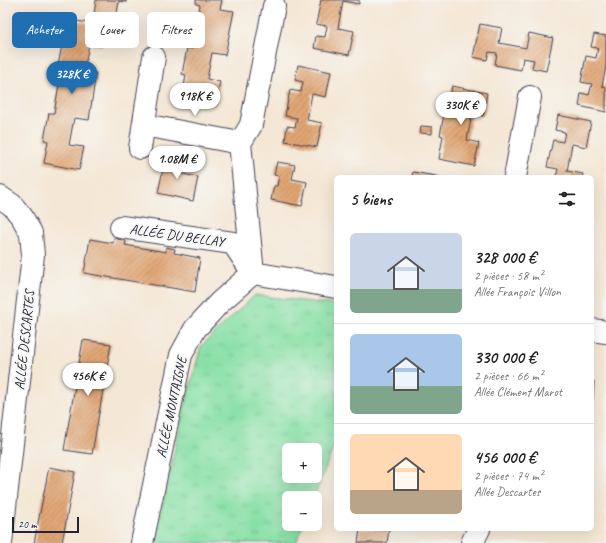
<!DOCTYPE html>
<html lang="fr">
<meta charset="utf-8">
<style>
body{margin:0;font-family:Caveat,sans-serif;background:#f6f6f6;color:#222;height:100vh;display:flex;flex-direction:column;font-size:15px;white-space:nowrap}
*{box-sizing:border-box;margin:0}
p{font-size:13px;color:#767676}
.icon{flex:none;width:22px;height:22px;fill:none;stroke:currentColor;stroke-width:2;stroke-linecap:round;stroke-linejoin:round}
.map{position:relative;flex:1;overflow:hidden}
.sheet{position:absolute;left:334px;top:175px;width:260px;height:356px;display:flex;flex-direction:column;background:#fff;border-radius:6px;box-shadow:0 4px 16px #0002}
.sheet>*{flex:none}
.guide{position:absolute;left:12px;top:12px;width:262px;height:36px;display:flex;gap:8px}
.buttons{position:absolute;left:282px;top:443px;display:grid;gap:8px}
.buttons a{display:grid;place-items:center;width:40px;height:40px;border-radius:6px;background:#fff;box-shadow:0 4px 16px #0002;font-size:20px}
.scale{position:absolute;left:12px;bottom:10px;width:67px;box-sizing:border-box;padding-left:4px;border:2px solid #22223b;border-top:0;font-size:11px;line-height:14px;white-space:nowrap;color:#22223b;-webkit-text-stroke:3px #f6f6f2;paint-order:stroke}
.price{position:absolute;translate:-50% -34px;padding:0 9px;border-radius:14px;background:#fff;color:#222;font-size:13px;line-height:26px;filter:drop-shadow(0 1px 2px #0008)}
.price::after{content:'';position:absolute;left:50%;top:24px;width:12px;height:9px;margin-left:-6px;background:inherit;clip-path:polygon(0 0,100% 0,50% 100%)}
.price.current{background:#1f6fb2;color:#fff}
ul{padding:0;list-style:none}
li{display:flex;align-items:center;gap:12px;height:100px;padding:0 16px}
li+li{border-top:1px solid #e0e0e0}
li span{display:grid;place-items:center;flex:none;width:112px;height:80px;border-radius:6px;color:#555}
li>.icon{margin-inline-start:auto}
span .icon{width:48px;height:48px;fill:#fffc;stroke-width:1}
li b{font-size:17px}
h2{display:flex;justify-content:space-between;align-items:center;height:48px;padding:0 16px;font-size:17px}
.pill{padding:0 14px;border-radius:6px;background:#fff;box-shadow:0 4px 16px #0002;font-size:14px;line-height:36px}
.pill.current{background:#1f6fb2;color:#fff}
.map>svg:first-child{display:block}
</style>
<div class="map">
<svg width="606" height="543" viewBox="0 0 606 543">
<defs>
<pattern id="grass-tufts" width="24" height="20" patternUnits="userSpaceOnUse"><rect width="24" height="20" fill="#87e0a5"/><path d="M3 7l-1-3M5 7V3M7 7l1-3M15 17l-1-3M17 17v-4M19 17l1-3" fill="none" stroke="#74c08f"/></pattern>
<pattern id="building-hatch" width="6" height="6" patternUnits="userSpaceOnUse"><rect width="6" height="6" fill="#e1a675"/><path d="M-1 1l2-2M0 6l6-6M5 7l2-2" fill="none" stroke="#b68761"/></pattern>
</defs>
<rect width="100%" height="100%" fill="#f6f6f2"/>
<filter id="ink" filterUnits="userSpaceOnUse"><feTurbulence type="fractalNoise" baseFrequency=".025" numOctaves="2"/><feDisplacementMap in="SourceGraphic" scale="8" xChannelSelector="R" yChannelSelector="G"/><feConvolveMatrix kernelMatrix="1 2 1 2 8 2 1 2 1" color-interpolation-filters="sRGB"/></filter>
<filter id="wash" filterUnits="userSpaceOnUse"><feTurbulence type="fractalNoise" baseFrequency=".012" numOctaves="4" result="noise"/><feDisplacementMap in="SourceGraphic" scale="16" xChannelSelector="R" yChannelSelector="G"/><feGaussianBlur stdDeviation="0.9" result="paint"/><feColorMatrix in="noise" values="0 0 0 0 0 0 0 0 0 0 0 0 0 0 0 0 0 1.4 0 .05"/><feComposite in="paint" operator="in"/></filter>
<g filter="url(#wash)">
<rect width="100%" height="100%" fill="#f4e7d5"/>
<path fill="url(#grass-tufts)" stroke="#548170" fill-rule="evenodd" d="M255 295 336 305V440L314 498H289V524H303L296 543H154L183 413 201 346ZM289 450H315V476H289Z"/>
<g id="blocks">
<path fill="url(#building-hatch)" d="M96 0H126V2L119 1 116 19 94 15Z
M196 0H222L220 9 234 11 225 55 212 53 207 79 220 82 215 105 182 99 186 75 182 74 187 48 192 49 200 5 196 4Z
M321 0H359V4L343 1 338 28 354 31 349 55 314 48 316 36 325 37 327 26 316 24Z
M71 20 105 26 102 46 89 44 84 71 96 73 89 120 74 118 69 145 84 147 79 170 44 163 48 141 44 140 49 113H54L62 67 58 66 63 39 67 40Z
M480 24 502 28 499 43 526 48 529 33 553 38 546 71 532 68 534 60 523 58 521 70 495 65 497 53 489 52 487 60 473 57Z
M594 34 606 36V67L602 86 606 87V112L579 106 581 93 589 95 592 84 581 82 586 56 596 58 598 48 591 47Z
M298 65 331 72 326 97 312 94 307 120 322 123 317 147 285 141 287 126 295 127 297 118 285 116 290 90 301 92 303 82 295 80Z
M452 86 487 93 483 116 472 114 467 140 479 143 474 166 439 159 443 136 440 135 445 109H448Z
M558 115 591 122 586 147 572 144 567 171 583 174 582 177H556L558 169 547 167 553 140 563 142 565 132 555 130Z
M421 126 432 127V134L420 133Z
M161 157 185 162 183 174 198 177 193 201 158 193 163 169H159Z
M277 162 295 165 292 179 307 182 302 206 271 200 274 186H277L279 176 274 175Z
M413 172 436 176V177H412Z
M114 238 126 241 125 245 166 252V247L175 249 174 253 200 258 195 292 84 273 90 239 113 243Z
M83 340 111 344 92 454 64 450Z
M592 381H594L593 400H592Z
M49 467 75 472 62 543H34Z
M360 529H389L387 543H358Z"/>
</g>
</g>
<g filter="url(#ink)">
<use href="#blocks" fill-opacity="0" stroke="#424052" stroke-width="1"/>
<g fill="none" stroke-linecap="round" stroke-linejoin="round">
<defs>
<path id="minor" d="M144 125 240 143
M140 148 154 57
M515 177 530 97
M0 197 12 205 22 217 31 233 33 255 1 543
M121 227 233 243 253 273 336 287
M592 330 606 332
M142 543 181 355 195 329 220 302 253 273 240 143 251 125 274 6
M472 543 479 529"/>
</defs>
<use href="#minor" stroke="#424052" stroke-width="24"/>
<use href="#minor" stroke="#fff" stroke-width="22"/>
</g>
</g>
<g text-anchor="middle" stroke-width="4" stroke-linejoin="round" paint-order="stroke">
<g font-size="14" fill="#22223b" stroke="#f6f6f2">
<text transform="translate(177 235) rotate(8)" y="5">ALLÉE DU BELLAY</text>
<text transform="translate(24 340) rotate(-84)" y="5">ALLÉE DESCARTES</text>
<text transform="translate(171 407) rotate(-78)" y="5">ALLÉE MONTAIGNE</text>
</g>
</g>
</svg>
<div class="buttons">
<a>+</a>
<a>−</a>
</div>
<div class="scale">20 m</div>
<b class="price current" style="left:72px;top:95px">328K €</b>
<b class="price" style="left:195px;top:117px">918K €</b>
<b class="price" style="left:461px;top:126px">330K €</b>
<b class="price" style="left:177px;top:180px">1.08M €</b>
<b class="price" style="left:88px;top:397px">456K €</b>
<div class="guide">
<a class="pill current">Acheter</a>
<a class="pill">Louer</a>
<a class="pill">Filtres</a>
</div>
<section class="sheet">
<h2>5 biens<svg class="icon" aria-label="filters" viewBox="0 0 24 24"><path d="M4 7h16M4 17h16"/><circle cx="9" cy="7" r="2"/><circle cx="15" cy="17" r="2"/></svg></h2>
<ul>
<li><span style="background:linear-gradient(#c9d6e8 70%,#7fa58c 0)"><svg class="icon" aria-label="home" viewBox="0 0 24 24"><path d="M3 11l9-7 9 7M6 9v11h12V9"/></svg></span><div><b>328 000 €</b><p>2 pièces · 58 m²</p><p>Allée François Villon</p></div></li>
<li><span style="background:linear-gradient(#a9c7e8 65%,#7fa58c 0)"><svg class="icon" aria-label="home" viewBox="0 0 24 24"><path d="M3 11l9-7 9 7M6 9v11h12V9"/></svg></span><div><b>330 000 €</b><p>2 pièces · 66 m²</p><p>Allée Clément Marot</p></div></li>
<li><span style="background:linear-gradient(#ffd9b3 70%,#b9a48a 0)"><svg class="icon" aria-label="home" viewBox="0 0 24 24"><path d="M3 11l9-7 9 7M6 9v11h12V9"/></svg></span><div><b>456 000 €</b><p>2 pièces · 74 m²</p><p>Allée Descartes</p></div></li>
</ul>
</section>
</div>
